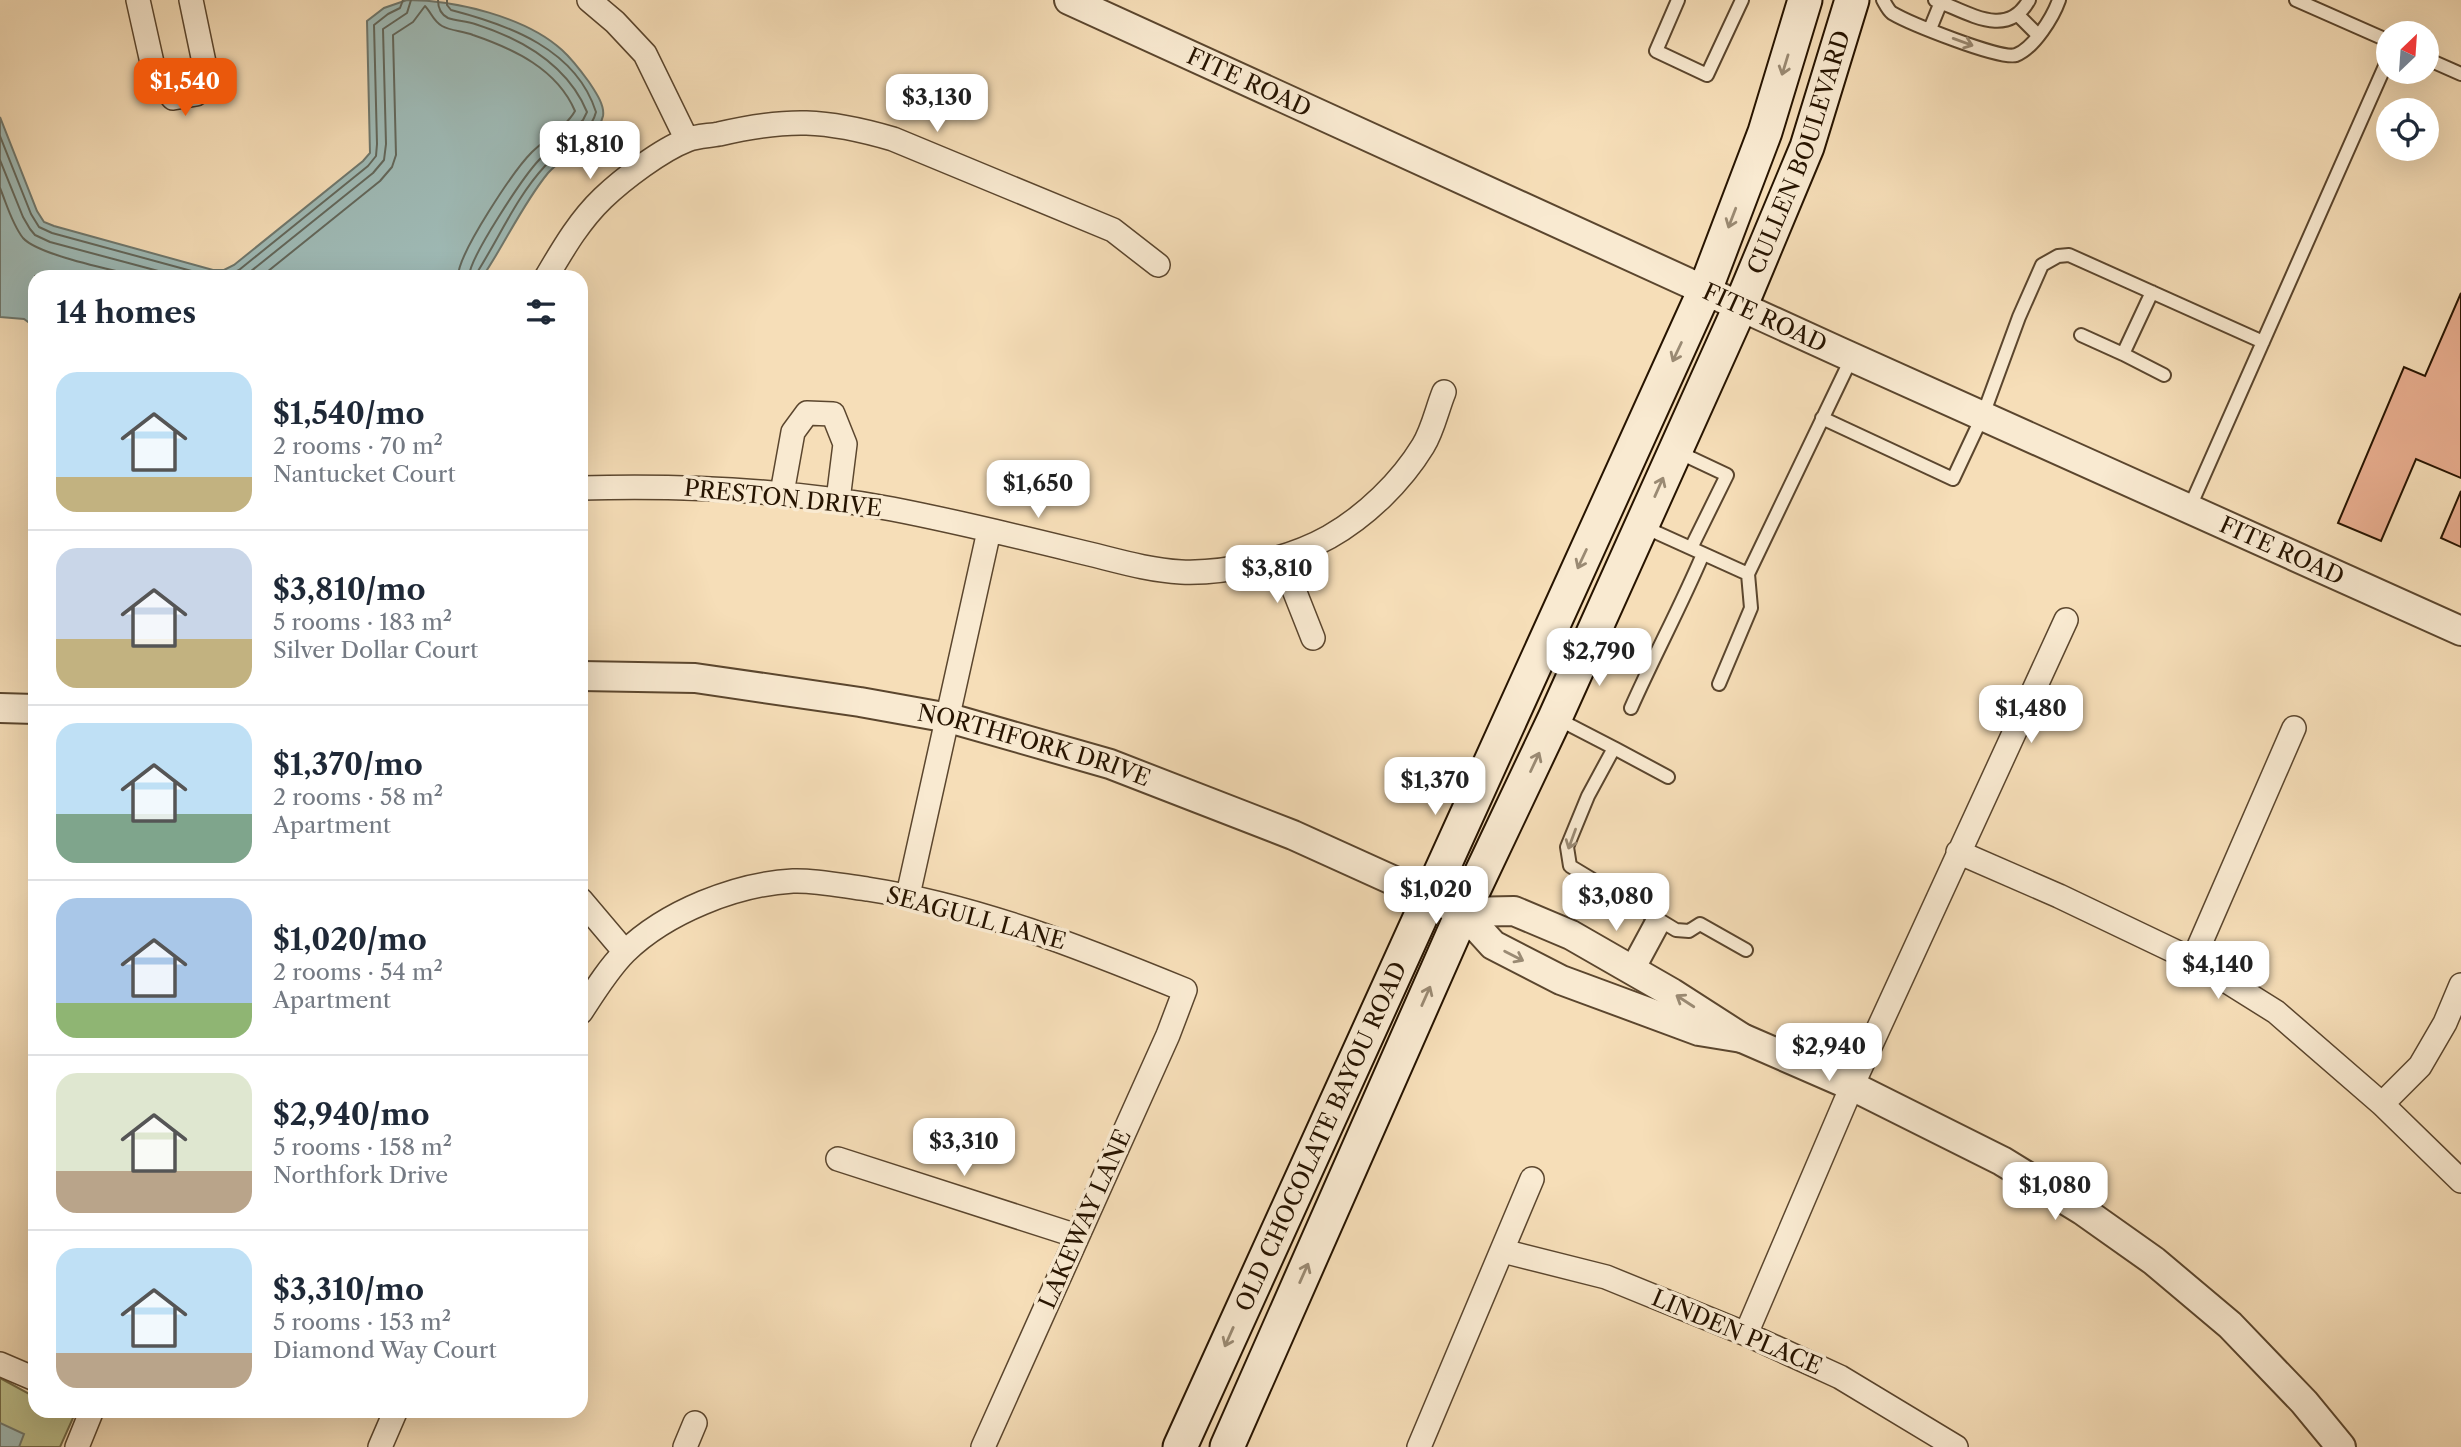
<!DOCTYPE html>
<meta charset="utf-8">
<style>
body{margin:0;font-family:"Libre Caslon Text",serif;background:#f2f2f3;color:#1f2937;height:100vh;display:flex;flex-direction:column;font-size:26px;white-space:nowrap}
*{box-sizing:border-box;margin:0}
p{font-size:23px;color:#747a83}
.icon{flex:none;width:38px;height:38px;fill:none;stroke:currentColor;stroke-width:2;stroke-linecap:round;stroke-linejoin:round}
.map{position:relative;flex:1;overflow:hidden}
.sheet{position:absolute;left:28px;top:270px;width:560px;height:1148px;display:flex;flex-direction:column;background:#fff;border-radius:21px;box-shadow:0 7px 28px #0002}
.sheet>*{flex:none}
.needle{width:46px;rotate:25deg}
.buttons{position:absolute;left:2376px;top:21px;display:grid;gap:14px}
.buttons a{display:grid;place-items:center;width:63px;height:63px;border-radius:50%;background:#fff;box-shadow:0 7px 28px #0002;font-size:35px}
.price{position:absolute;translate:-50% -60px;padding:0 16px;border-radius:14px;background:#fff;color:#222;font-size:23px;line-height:46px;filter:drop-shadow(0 2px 4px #0008)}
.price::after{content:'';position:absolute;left:50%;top:42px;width:21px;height:16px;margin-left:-10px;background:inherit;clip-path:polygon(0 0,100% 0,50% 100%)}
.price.selected{background:#ea580c;color:#fff}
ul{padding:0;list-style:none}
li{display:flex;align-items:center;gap:21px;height:175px;padding:0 28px}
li+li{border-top:2px solid #e0e1e3}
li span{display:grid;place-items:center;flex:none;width:196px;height:140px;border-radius:21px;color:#555}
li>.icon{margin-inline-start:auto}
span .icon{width:84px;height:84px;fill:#fffc;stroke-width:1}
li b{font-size:30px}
h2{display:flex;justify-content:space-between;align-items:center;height:84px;padding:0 28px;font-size:30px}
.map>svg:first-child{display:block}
</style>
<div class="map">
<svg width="2461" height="1447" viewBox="0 0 2461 1447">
<rect width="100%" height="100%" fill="#f6deb8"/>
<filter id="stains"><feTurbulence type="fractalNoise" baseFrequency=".00286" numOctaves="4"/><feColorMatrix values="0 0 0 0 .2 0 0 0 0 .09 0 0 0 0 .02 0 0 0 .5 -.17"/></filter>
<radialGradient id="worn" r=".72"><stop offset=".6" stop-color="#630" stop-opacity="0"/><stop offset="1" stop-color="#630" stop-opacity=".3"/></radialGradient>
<path fill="#bec18d" stroke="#726a46" stroke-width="2" d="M0 1378 35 1397V1410L67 1411 73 1418 60 1447H0Z"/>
<path fill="#9fbbb7" stroke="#6f786e" stroke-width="2" d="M407 0C455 0 526 17 562 50 572 59 581 71 589 82 595 91 605 105 603 116 597 141 564 155 548 173 522 205 506 242 483 276H35V327L24 319 0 317V117L37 211 44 222 54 226 213 270H224L234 265 363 161 370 153 367 21 384 8Z
M0 1423 24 1434 19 1447H0Z"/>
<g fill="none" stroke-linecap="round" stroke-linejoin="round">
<path stroke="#63685c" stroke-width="2" d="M438 0C438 8 440 14 448 18 456 21 466 21 475 24 522 39 567 64 587 112L583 120C569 133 552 146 539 160 523 177 470 257 469 276
M447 0V5L451 10C509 25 576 49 596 112 590 136 561 149 545 166 517 196 500 236 478 271V276
M0 136 31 214 39 227 52 233 210 276
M0 160 23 217 30 229 35 235 50 242 177 276
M0 188C7 205 12 224 23 238 38 255 113 270 137 276
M227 276 239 270 368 166 376 156 377 144 374 25 388 14 400 8 403 0
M245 276 373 173 384 160 386 144 383 29 407 13 411 0
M262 276 380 181 392 167 396 155 393 35 413 22 425 6C431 12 433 21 442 26 451 31 463 31 473 35 514 49 557 69 575 111 566 127 545 139 532 152 514 170 459 252 458 276"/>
</g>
<path fill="#eaaf91" stroke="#271400" stroke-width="2" d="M2461 293V478L2416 459 2381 541 2338 523 2404 367 2425 376Z
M2461 491V547L2441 538Z"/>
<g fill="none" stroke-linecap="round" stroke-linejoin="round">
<defs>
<path id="service" d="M1678 0 1656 51 1707 75 1742 0
M1883 0C1886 5 1888 10 1892 13 1909 23 2000 60 2016 55 2034 48 2053 17 2059 0
M1935 0C1968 12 2007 40 2029 0
M2296 0 2389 41
M2018 15 2038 35
M1930 29 1941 2
M2427 59 2461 74
M2081 335 2123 354 2152 292
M2123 354 2164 375
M1822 418 1953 479 1983 415 2019 317 2042 265 2058 256 2069 255 2263 342
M1676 451 1727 475 1691 548
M2189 509 2389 57
M1642 526 1748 574 1852 357
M1719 684 1751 608 1748 574
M1631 708C1654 656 1681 606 1703 554
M1556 718 1614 748 1588 796 1567 847 1570 866 1676 930 1689 931 1700 924 1746 950
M1614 748 1668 777
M1627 967 1654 917
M1637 973 1664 923"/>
<path id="minor" d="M138 0 155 76 173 98 196 94 206 72 191 0
M589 0 615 22 645 54 687 140
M547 276C563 249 579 221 603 198 623 179 661 150 687 140 696 136 708 136 719 134 788 118 825 119 893 139L1113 230 1158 265
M581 488C685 485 789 490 892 509 954 521 1016 536 1077 551 1112 559 1145 570 1181 572 1226 574 1290 559 1329 537 1366 516 1401 482 1423 446 1433 430 1437 409 1444 392
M782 493 793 432 807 413 833 414 845 444 838 500
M1281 557 1313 638
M1958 852 2059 896 2193 960 2276 1012 2382 1104 2461 1181
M908 895 989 531
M581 900 625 952
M2193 960 2294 728
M581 1012C594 992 608 969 625 952 666 912 736 884 793 881 817 880 843 886 867 889 978 906 1082 948 1185 990L1168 1035 983 1447
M2382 1104 2420 1066 2445 1023 2461 985
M838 1159 1077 1236
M1503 1251 1606 1277 1746 1334 1840 1377 1956 1447
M1746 1334 1852 1086 2066 620
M0 1364 35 1379
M77 1447 92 1410
M380 1447 396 1410
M685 1447 695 1423
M1419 1447 1532 1179"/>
<g id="tertiary">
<path id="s1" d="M1069 0 1838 351 2461 631"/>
<path id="s2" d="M581 676 695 678 860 702 949 718 1110 764 1293 835 1463 912 1493 945 1561 980 1699 1031 1742 1038"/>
<path d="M0 708 35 709"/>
<path d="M1463 912 1514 911 1571 935 1672 993 1742 1038 1852 1086 2002 1161 2082 1210 2154 1261 2230 1325 2304 1402 2341 1447"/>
</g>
<g id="secondary">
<path id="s3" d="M1180 1447 1705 290 1765 132 1805 0"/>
<path id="s4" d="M1227 1447 1463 912 1555 718 1741 305 1807 147 1852 0"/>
</g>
</defs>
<use href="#service" stroke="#5b462e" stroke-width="16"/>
<use href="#minor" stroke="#5b462e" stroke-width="26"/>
<use href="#tertiary" stroke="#5b462e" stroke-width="32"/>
<use href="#secondary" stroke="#271400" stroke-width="37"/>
<use href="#service" stroke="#f9ead1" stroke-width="12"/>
<use href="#minor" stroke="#f9ead1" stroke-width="23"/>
<use href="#tertiary" stroke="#f9ead1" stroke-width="28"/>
<use href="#secondary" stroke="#f9ead1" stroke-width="33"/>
</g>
<defs><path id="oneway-shaft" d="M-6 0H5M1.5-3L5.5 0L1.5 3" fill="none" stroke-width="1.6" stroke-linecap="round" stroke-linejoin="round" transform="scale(1.75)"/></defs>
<g stroke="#9a8a73">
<use href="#oneway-shaft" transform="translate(1963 42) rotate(20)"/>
<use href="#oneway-shaft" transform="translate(1785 65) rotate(107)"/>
<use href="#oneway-shaft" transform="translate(1732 218) rotate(111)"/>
<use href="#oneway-shaft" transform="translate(1677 352) rotate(115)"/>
<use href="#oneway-shaft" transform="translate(1659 487) rotate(-66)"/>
<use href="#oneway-shaft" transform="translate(1582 559) rotate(115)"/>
<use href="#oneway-shaft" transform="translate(1535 762) rotate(-65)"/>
<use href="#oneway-shaft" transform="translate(1572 839) rotate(110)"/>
<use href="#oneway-shaft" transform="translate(1514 956) rotate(27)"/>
<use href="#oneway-shaft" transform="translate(1426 996) rotate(-66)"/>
<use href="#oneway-shaft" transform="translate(1685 1001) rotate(-147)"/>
<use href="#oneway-shaft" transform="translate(1304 1273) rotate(-66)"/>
<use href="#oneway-shaft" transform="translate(1229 1337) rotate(114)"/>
</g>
<g text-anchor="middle" stroke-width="7" stroke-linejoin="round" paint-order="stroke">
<g font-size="23" fill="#271400" stroke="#f9ead1">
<text dy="8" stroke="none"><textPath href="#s1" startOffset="198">FITE ROAD</textPath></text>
<text dy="8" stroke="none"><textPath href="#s4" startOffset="1416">CULLEN BOULEVARD</textPath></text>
<text dy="8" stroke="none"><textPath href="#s1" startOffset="765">FITE ROAD</textPath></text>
<text transform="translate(783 498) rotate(6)" y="8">PRESTON DRIVE</text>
<text dy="8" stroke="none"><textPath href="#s1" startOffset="1332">FITE ROAD</textPath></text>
<text dy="8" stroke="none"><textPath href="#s2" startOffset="460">NORTHFORK DRIVE</textPath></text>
<text transform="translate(976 918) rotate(15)" y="8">SEAGULL LANE</text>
<text dy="8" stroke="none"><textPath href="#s3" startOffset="341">OLD CHOCOLATE BAYOU ROAD</textPath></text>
<text transform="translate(1085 1219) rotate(-66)" y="8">LAKEWAY LANE</text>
<text transform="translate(1737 1332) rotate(23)" y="8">LINDEN PLACE</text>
</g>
</g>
<rect width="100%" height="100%" filter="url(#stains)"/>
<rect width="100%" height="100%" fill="url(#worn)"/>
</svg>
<div class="buttons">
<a><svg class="needle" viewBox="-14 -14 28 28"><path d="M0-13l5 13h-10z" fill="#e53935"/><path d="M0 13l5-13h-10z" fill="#747a83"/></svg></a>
<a><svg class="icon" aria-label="locate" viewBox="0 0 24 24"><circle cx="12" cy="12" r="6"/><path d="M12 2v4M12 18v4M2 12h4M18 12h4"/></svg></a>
</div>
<b class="price selected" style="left:185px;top:118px">$1,540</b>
<b class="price" style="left:937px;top:134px">$3,130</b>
<b class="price" style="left:590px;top:181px">$1,810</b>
<b class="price" style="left:1038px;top:520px">$1,650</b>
<b class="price" style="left:1277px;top:605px">$3,810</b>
<b class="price" style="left:1599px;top:688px">$2,790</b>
<b class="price" style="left:2031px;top:745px">$1,480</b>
<b class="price" style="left:1435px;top:817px">$1,370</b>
<b class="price" style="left:1436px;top:926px">$1,020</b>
<b class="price" style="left:1616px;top:933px">$3,080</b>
<b class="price" style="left:2218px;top:1001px">$4,140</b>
<b class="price" style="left:1829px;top:1083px">$2,940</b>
<b class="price" style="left:964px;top:1178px">$3,310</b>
<b class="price" style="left:2055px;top:1222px">$1,080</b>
<section class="sheet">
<h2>14 homes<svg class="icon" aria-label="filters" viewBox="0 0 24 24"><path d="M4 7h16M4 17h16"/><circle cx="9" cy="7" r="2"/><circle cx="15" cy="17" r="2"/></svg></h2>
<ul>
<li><span style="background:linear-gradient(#bfe0f5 75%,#c2b280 0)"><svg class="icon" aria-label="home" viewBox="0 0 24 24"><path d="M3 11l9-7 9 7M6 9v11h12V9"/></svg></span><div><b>$1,540/mo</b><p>2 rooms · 70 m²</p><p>Nantucket Court</p></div></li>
<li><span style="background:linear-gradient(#c9d6e8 65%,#c2b280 0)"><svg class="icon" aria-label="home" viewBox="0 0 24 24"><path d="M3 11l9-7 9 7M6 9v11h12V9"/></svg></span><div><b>$3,810/mo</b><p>5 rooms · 183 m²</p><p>Silver Dollar Court</p></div></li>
<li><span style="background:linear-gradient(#bfe0f5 65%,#7fa58c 0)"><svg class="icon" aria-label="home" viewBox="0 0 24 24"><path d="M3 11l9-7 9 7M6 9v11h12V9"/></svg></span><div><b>$1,370/mo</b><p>2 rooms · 58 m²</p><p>Apartment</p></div></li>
<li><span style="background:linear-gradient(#a9c7e8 75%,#8fb573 0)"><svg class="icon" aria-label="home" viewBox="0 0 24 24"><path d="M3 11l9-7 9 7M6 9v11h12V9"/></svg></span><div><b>$1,020/mo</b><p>2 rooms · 54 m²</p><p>Apartment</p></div></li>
<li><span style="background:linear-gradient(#dfe7d0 70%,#b9a48a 0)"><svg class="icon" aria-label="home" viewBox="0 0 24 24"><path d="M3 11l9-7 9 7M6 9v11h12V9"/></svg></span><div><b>$2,940/mo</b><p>5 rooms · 158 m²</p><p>Northfork Drive</p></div></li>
<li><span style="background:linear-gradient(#bfe0f5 75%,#b9a48a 0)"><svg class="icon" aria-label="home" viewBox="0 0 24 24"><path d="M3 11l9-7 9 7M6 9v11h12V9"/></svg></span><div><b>$3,310/mo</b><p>5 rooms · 153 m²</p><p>Diamond Way Court</p></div></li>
</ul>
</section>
</div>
